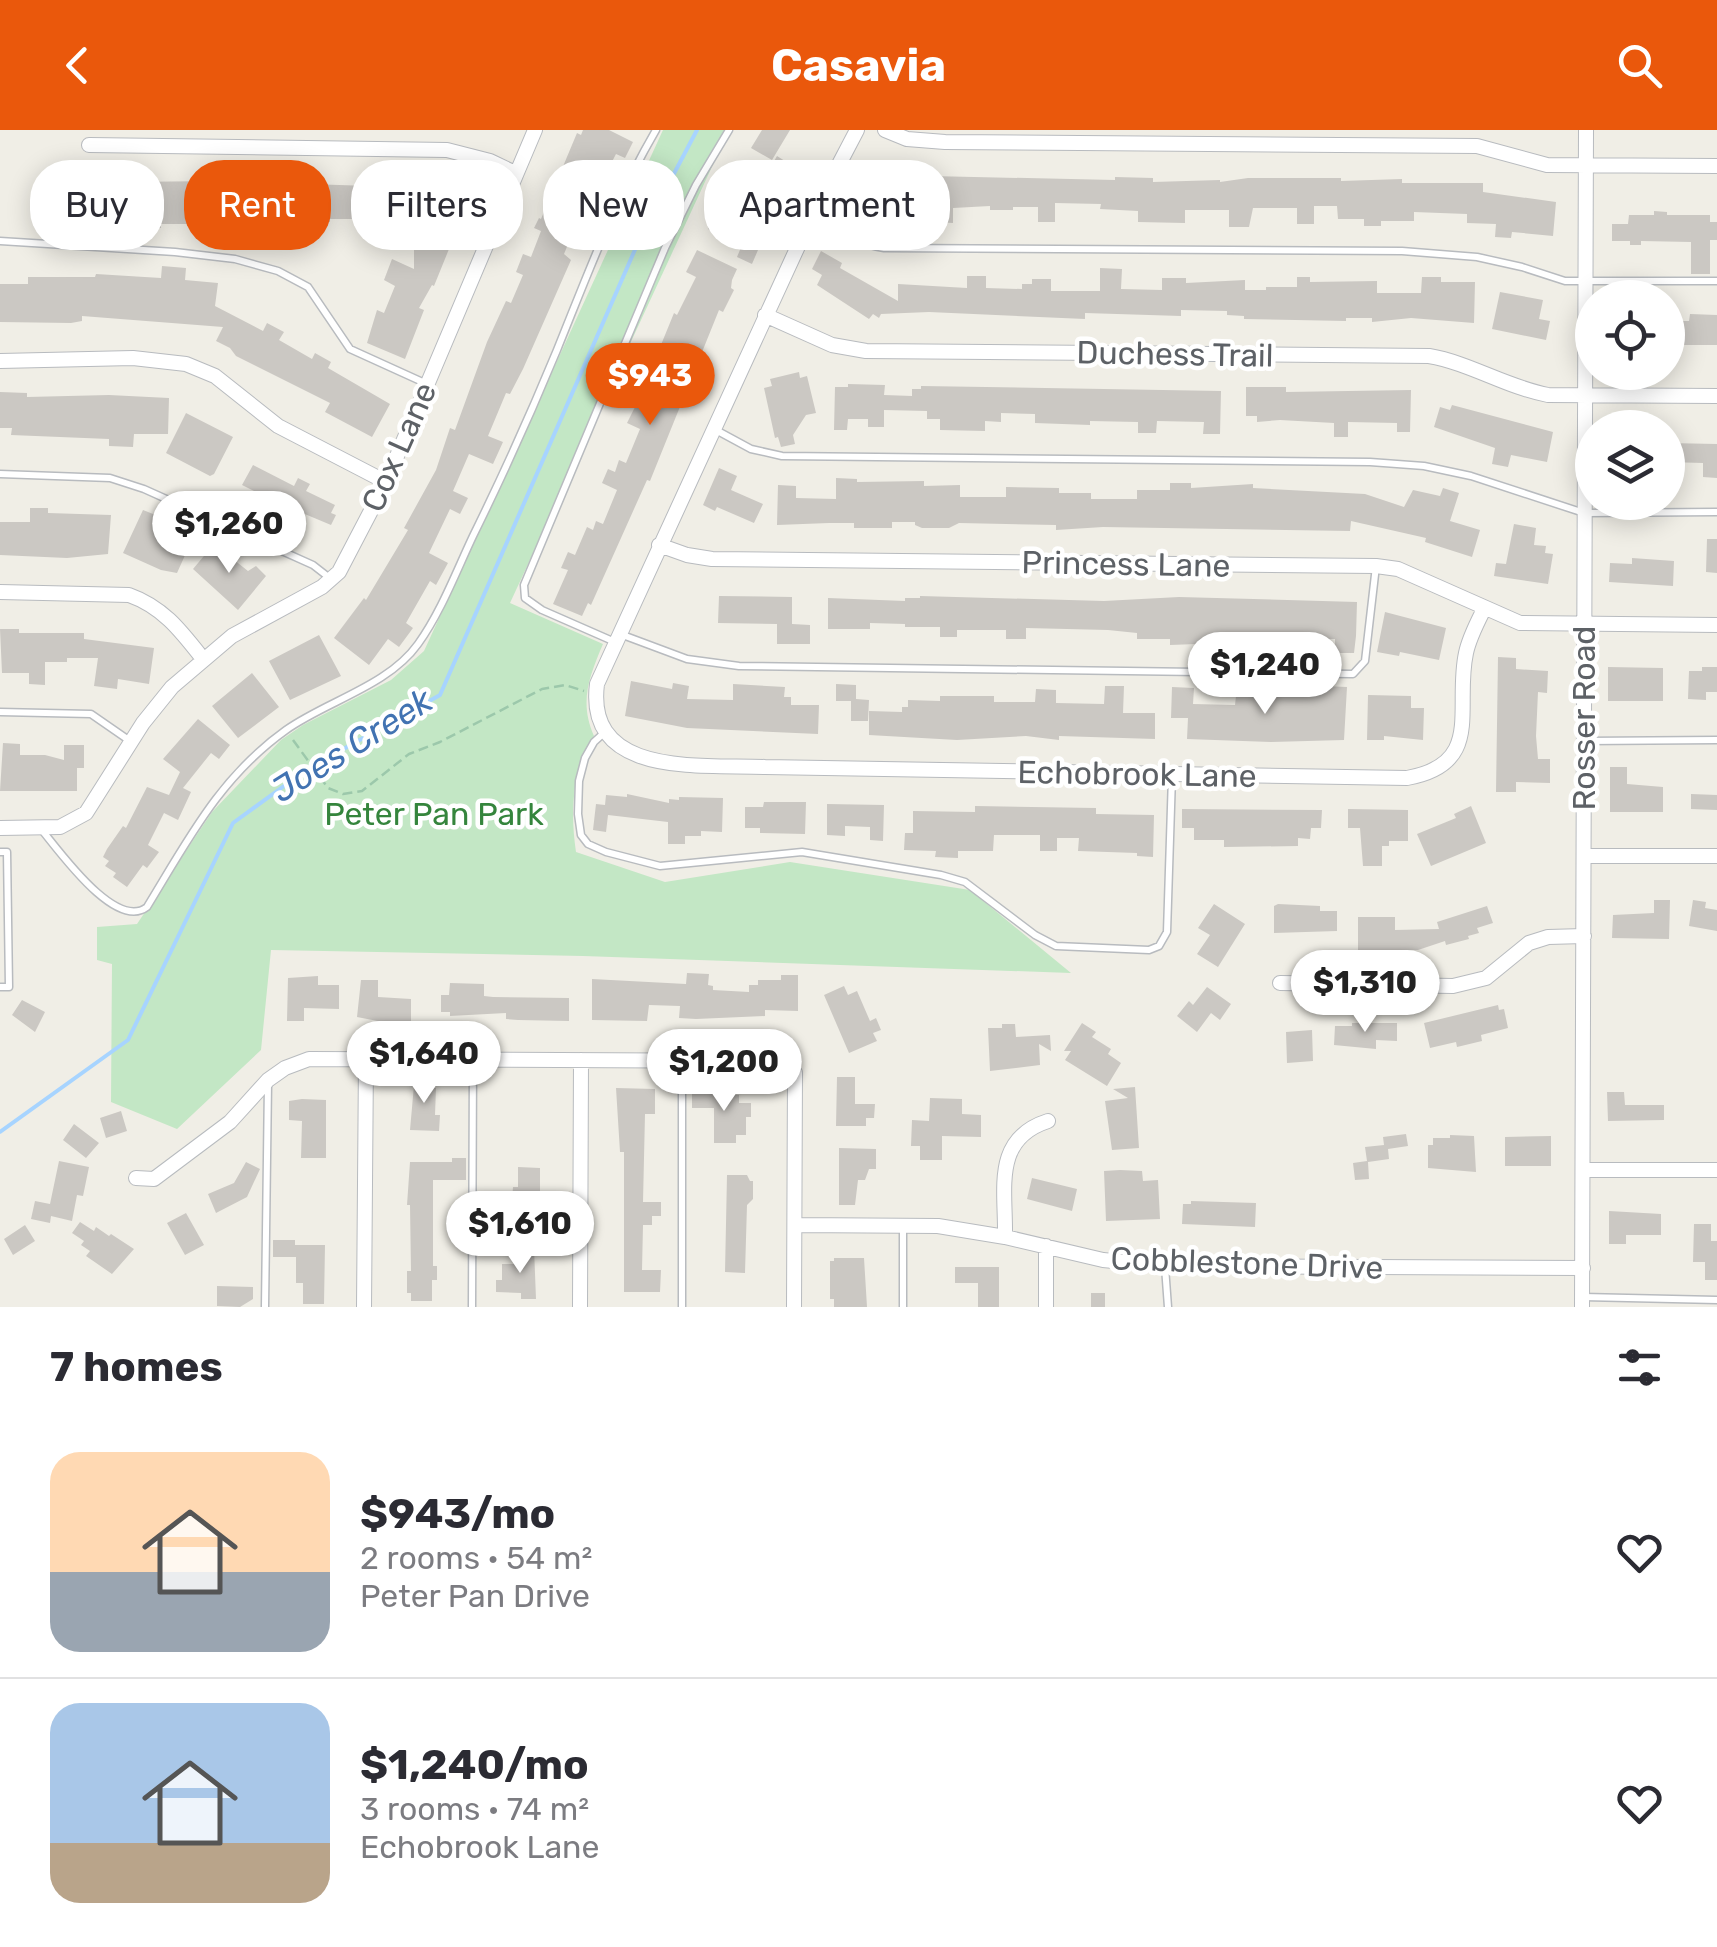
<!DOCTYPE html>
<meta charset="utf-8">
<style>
body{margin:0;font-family:Rubik,sans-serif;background:#f7f7f7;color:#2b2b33;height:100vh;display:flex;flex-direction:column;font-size:38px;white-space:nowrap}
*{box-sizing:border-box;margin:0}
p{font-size:32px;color:#7c7c81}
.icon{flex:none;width:55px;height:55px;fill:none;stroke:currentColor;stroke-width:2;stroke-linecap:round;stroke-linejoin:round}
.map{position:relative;height:1177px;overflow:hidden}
.panel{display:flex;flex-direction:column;background:#fff;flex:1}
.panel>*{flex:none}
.top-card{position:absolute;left:30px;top:30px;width:1000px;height:90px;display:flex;gap:20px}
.tools{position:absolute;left:1575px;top:150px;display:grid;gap:20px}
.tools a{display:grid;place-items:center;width:110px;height:110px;border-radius:50%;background:#fff;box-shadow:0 5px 25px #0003;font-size:50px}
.price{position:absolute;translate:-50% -85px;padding:0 22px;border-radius:35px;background:#fff;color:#222;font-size:32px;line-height:65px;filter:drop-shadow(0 2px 5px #0008)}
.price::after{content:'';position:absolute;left:50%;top:60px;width:30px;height:22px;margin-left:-15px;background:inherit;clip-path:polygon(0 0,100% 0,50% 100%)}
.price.on{background:#ea580c;color:#fff}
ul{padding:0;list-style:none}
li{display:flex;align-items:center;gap:30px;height:250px;padding:0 50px}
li+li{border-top:2px solid #e1e1e2}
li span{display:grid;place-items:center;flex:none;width:280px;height:200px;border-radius:30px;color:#555}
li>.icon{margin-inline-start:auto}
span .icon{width:120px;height:120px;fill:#fffc;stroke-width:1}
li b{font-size:42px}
h2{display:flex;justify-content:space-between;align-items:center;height:120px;padding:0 50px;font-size:42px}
.chip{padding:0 35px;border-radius:40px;background:#fff;box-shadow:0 5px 25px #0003;font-size:35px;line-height:90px}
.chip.on{background:#ea580c;color:#fff}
header{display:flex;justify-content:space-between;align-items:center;height:130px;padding:0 50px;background:#ea580c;color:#fff;font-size:45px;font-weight:700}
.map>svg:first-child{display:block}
</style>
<header><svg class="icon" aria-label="back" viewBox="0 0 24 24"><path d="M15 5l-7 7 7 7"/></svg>Casavia<svg class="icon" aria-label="search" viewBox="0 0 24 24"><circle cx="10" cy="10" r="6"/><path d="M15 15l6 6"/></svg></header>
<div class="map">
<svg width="1717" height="1177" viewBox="0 0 1717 1177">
<rect width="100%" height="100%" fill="#f0eee6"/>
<path fill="#c3e7c5" d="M663 0H729L510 473 603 514C589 547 579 572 594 606 572 642 570 681 576 722L665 752 790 732 970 760 1071 843 583 826 271 820 261 920 177 999 111 972 112 834 97 830V797L137 794 212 682 281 610 303 595 391 550 424 521Z"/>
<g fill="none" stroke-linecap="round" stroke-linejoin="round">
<path stroke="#a7d4ff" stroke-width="4" d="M0 1002 128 910 233 693 306 640 440 565 641 106 697 0"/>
</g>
<path fill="#cbc8c3" d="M583 0H609L633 12 625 28 616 24 600 55 594 51 564 124 571 130 523 239 510 264 506 263 488 306 503 312 493 334 469 324 453 361 468 368 460 384 450 379 429 423 448 433 436 455 430 451 406 493 413 498 399 517 388 509 369 535 334 508 364 468 366 470 408 400 404 398 436 340 450 298 455 300 487 212 506 171 511 173 523 145 516 142 523 124 531 127 541 101 534 98 539 88 541 89 577 3 581 5Z
M762 0H790L772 30 751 18Z
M777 26 796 38 770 82 777 85 767 107 764 106 752 134 737 127 742 115 708 99 717 79 740 86 752 59 745 55 752 44 763 50Z
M930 46 1115 50V47L1153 48V52L1220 50V52L1248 48H1341V51L1402 49V53H1483V62L1556 72 1553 106 1512 102 1511 108 1495 107 1496 94 1467 93V84L1414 82V91H1381V96H1364V89H1338L1337 76H1314V94H1297V78H1253L1249 97H1229V80H1185V93L1138 92V81L1100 79 1101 74 1055 73V92H1038V77H1013V80H990V76L953 78V93L936 92V80L873 76V65L854 64 855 49 898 50V47Z
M219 51 370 56 369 89H330V92L240 97V81H193V94H161V98L128 97V106L43 101 44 87 32 86 34 61 55 59 103 63 112 62V57H124V52Z
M442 52 473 64 459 101 424 87Z
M1654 81 1667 82V85H1710V92H1717V110H1710V144H1691V112L1641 111V115H1630V111H1612V94H1628L1629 85H1654Z
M422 108 449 119 434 156 432 155 419 178 424 180 405 229 367 213 377 180 384 183 395 156 384 150 392 129 414 139V118Z
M697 120 737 139 732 150 731 158 734 160 723 182 719 180 650 351 647 350 591 475 588 473 582 486 553 474 568 440 561 438 568 422 575 425 587 397 593 400 596 391 603 394 617 360 602 353 608 339 615 342 619 330 626 333 640 299 627 293 636 275 640 276 659 234 654 232 674 183 677 185 696 147 686 142Z
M821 121 842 133 840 138 898 171V154L967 158V146H986V158L1022 159V154H1032V149H1051V161H1100V138L1122 139 1121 159 1162 160V148H1186V153L1245 150V160H1266V157H1297V147H1310V152L1377 151V163H1421L1422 147H1441V152H1475L1474 193 1411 188 1372 192V188H1346V191L1244 189V186L1227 185V181L1181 180V186L1085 183V189L929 182 881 184 879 188 873 184 869 189 817 155 822 145 812 139Z
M162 136 186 138 185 150 218 153 215 176 263 201 267 193 284 202 279 210 312 229 315 223 331 232 328 238 390 274 372 307 325 282 330 273 236 226 230 218 216 211 223 197 82 186V191L71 193 0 192V154H28V147H95L96 144 161 148Z
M1500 162 1543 170 1539 189 1550 191 1546 210 1492 199Z
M1690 184 1717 185V215H1668V191H1689Z
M799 242 800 248 807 246 816 283 806 285 793 305 795 314 781 317 778 307 775 308 764 258 772 256 770 249Z
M848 254 885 255 884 265 912 266V259H921V256L1221 261 1220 304H1203L1204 292 1157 291 1156 303H1138V292L1090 291V295L1035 293V284L1001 283V292L985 291V301L940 300V289H927V281L884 280V297H868V289H848L847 300H834L835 257H848Z
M1246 257H1286V262L1411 260 1410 302H1397V293L1348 292V307H1334V293L1280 290 1257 292V286H1246Z
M0 262 27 263V267L109 265 169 268 168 304H134L133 317 109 316V309L11 305 12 298H0Z
M1452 275 1553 302 1547 332 1511 325 1508 337 1492 334 1495 318 1434 297 1440 277 1450 280Z
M186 283 233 307 214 344 210 346 166 323Z
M1668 313 1717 314V348L1703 347V333L1668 332Z
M253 335 294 356 298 348 310 354 306 361 335 375 331 383 336 385 331 395 300 382 299 384 242 355Z
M719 338 737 346 731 360 763 374 754 393 717 377 715 381 703 375Z
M836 348 857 349V352L924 351V356L960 355V367H1006V357L1059 358V363H1091V369H1137V360H1170V353H1191V358L1253 354V358L1365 364 1404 377 1413 360 1440 366 1443 358 1459 363 1450 391 1480 400 1472 427 1425 412 1426 408 1351 391 1350 401 1103 397 1056 400V395L959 393 949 398H922L915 395V392H892V398H854V393H829L777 395 778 355 796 356V368L836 369Z
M30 378H48V383L111 385 108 424 67 428 0 425V392H30Z
M143 380 196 401 177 443 161 440 123 423Z
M1514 394 1536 398 1534 415 1546 416 1545 423 1553 424 1548 454 1494 446 1496 433 1506 434Z
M1707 409H1717V443L1706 442Z
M214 414 248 441 256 436 266 446 238 480 193 439Z
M1632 428 1674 431 1673 456 1609 452 1610 433 1632 434Z
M719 466 792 467V494L810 495V514H777V494L718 493Z
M920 466 1104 471 1179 467 1357 472 1356 506 1354 523H1335V509L1273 510V504L1223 503V513L1170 515V509H1137V503L1108 500 1026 498V509H1006V500H957V507H940V497H905V494L870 493V499H828V468L905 471V468H920Z
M1385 482 1446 498 1439 530 1400 522 1399 526 1377 522Z
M0 499H19V503H84V509L154 518 149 554 118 549 117 559 94 556 98 528H67V532H45V555L29 554V543H2Z
M319 505 341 546 290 570 269 531Z
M1498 527 1516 528V539L1548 541 1547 563 1538 562 1536 606 1538 629H1550V653L1516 652V662H1496Z
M1608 537 1663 538V571H1608Z
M1702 537H1717V562H1706V570L1688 569 1689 541H1702Z
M252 543 279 577 238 608 212 576Z
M631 551 672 559 673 553 689 556 687 569 733 570V554L785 557 784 567H791V575H819L818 604 687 598 625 586Z
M836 554 856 555V569L869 570 868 591H851V571H836Z
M1105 556H1124L1123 583H1155V609L1059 606V610L1026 606 957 610 869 605V581L902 582V577H908V570L940 571V566H994V572H1035L1036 559 1056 560V573L1104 574Z
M1323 556 1347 557 1344 610 1271 612 1187 609 1188 588H1171L1172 557 1194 558 1193 574 1235 575 1236 566 1323 564Z
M1368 565 1411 566V578H1424L1423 610 1384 606V610H1367Z
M198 589 230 615 219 629 211 623 183 658 191 662 178 690 164 683 148 715 159 722 147 738 143 735 127 757 113 747 116 743 105 736 109 731 103 727 107 719 123 696 126 698 147 657 169 665 180 642 163 629Z
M3 613 20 614V625H45L64 630V615H84V638H77V661H0Z
M1610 637H1627V654L1663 657V682H1610Z
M627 664 669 673V669L679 670V667L723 668 722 702 701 701V706H685V714H668V692L608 685 606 702 593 700 596 674 605 675 606 665 627 667Z
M1691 664 1717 665V680L1691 679Z
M764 672H806L805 704 760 703V698H745V677H763Z
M827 674 884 675 883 711 870 710V697L845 696V706L827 705Z
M975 676 1096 678V684L1154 685 1153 727 1137 726V723L1078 721 1079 708H1057V721H1040V705H994L993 721H958V728L935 727 936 721 904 720 905 703H913V681L975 682Z
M1471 676 1486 713 1431 736 1417 704 1456 688 1454 684Z
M1182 679 1322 680 1321 698H1311L1310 709 1298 708V716L1224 717V710H1194V698H1182Z
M1348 679 1408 680V711H1389V716H1382V736H1363L1360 698H1348Z
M1654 770H1670L1669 809 1612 808 1613 785 1654 783Z
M1693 770 1706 772 1705 778 1717 780V801L1689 796Z
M1214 774 1245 794 1218 837 1197 824 1210 805 1198 798Z
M1278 774 1320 776V781H1337V801L1274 803V776Z
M1487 776 1493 793 1477 798 1479 803 1468 806 1469 809 1446 815 1445 811 1418 820H1358V787H1395V800L1439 799 1437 792Z
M687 843 709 844 708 855 713 856V860L749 862V855H758V850H781V845H798V881L765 880V886L696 889 679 888 680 876 649 875 647 891 592 890V849L686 854Z
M318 846V855H339V879L304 878V891H287L288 848Z
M361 850H378V867L411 869V891L388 893 357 887Z
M450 853 484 854V866L493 867 569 868V891L518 890 506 889V883L450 886V882H441V865H449Z
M844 856 848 865 857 861 870 891 876 888 881 900 873 903 877 911 849 923 824 865Z
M1207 857 1231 874 1220 890 1211 883 1197 902 1177 886 1189 871 1193 875Z
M22 870 45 882 35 902 12 885Z
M1498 875 1499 880 1504 879 1508 898 1481 905 1482 911 1457 917 1456 912 1430 918 1424 893Z
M1082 893 1096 902 1092 907 1111 919 1108 924 1121 933 1107 956 1065 930 1071 921H1064Z
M1352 893H1397V911L1376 910V919L1334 915 1335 896H1352Z
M1002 894H1015L1016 907 1050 905 1051 921 1039 914 1040 935 990 941 988 898H1002Z
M1312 900 1313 931 1287 933 1286 902Z
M415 944 429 945 428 957 436 958 435 985H440L439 1001 410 1000Z
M837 947H855V974H875L874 988H866V996H836Z
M1135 957 1139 1018 1112 1020 1105 971 1128 968 1113 959Z
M616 958 655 959V984H645L643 1072H661V1086H652V1095H643L642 1140H661L660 1162H624V1022H620Z
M692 960H721V965H739V973H751V987H746V1005H736V1013H714V978H692Z
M1607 962H1624L1625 975H1664V990L1608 991Z
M930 968 962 969V984L981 985V1007L942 1006V1030H920V1016H911L912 990 929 991Z
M302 969 326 970V1028H301L302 991 289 990V971Z
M121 981 127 1001 106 1008 100 988Z
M74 994 99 1013 86 1028 63 1010Z
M1406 1004 1408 1016 1388 1019 1389 1029 1368 1032 1369 1049 1355 1050 1353 1033 1367 1031 1365 1017 1384 1015 1383 1007Z
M1450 1005 1474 1006 1476 1042 1428 1038V1015H1433V1008H1450Z
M1551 1006V1036H1505V1007Z
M839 1018 876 1019V1039H869L865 1050H858L855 1075H839Z
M452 1028H466V1050H433V1136H437V1150H432V1171H411V1163H407V1141H411L410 1075H407L410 1032H452Z
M59 1031 89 1037 83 1066 77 1065 72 1091 51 1086 50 1093 31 1089 35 1071 50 1074Z
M246 1032 260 1039 247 1067 216 1083 208 1064 234 1053Z
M518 1037 540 1038V1069L533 1068 532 1095H510L513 1057H518Z
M1120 1040 1142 1041 1143 1051 1158 1050 1160 1089 1106 1091 1104 1041Z
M727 1045H747L750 1051H753V1069L747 1075 745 1143 725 1142Z
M1032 1048 1077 1059 1072 1081 1027 1069Z
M1191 1071 1256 1073 1255 1097 1182 1094 1183 1074H1191Z
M1609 1081 1661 1084V1105H1626V1114H1609Z
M186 1083 204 1115 185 1125 167 1093Z
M80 1092 94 1101 96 1097 109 1106 111 1104 134 1119 112 1144 86 1126 90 1121 81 1115 84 1111 72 1103Z
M1694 1094H1711V1111H1717V1150H1705V1132H1693Z
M25 1095 35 1111 13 1125 4 1109Z
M273 1110H295V1115H325L324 1174H303V1153H296V1127H273Z
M519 1118H534L536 1169H521V1163L496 1162V1150H502V1134H519Z
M834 1128H864L867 1177H834V1169H830V1131H834Z
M955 1137H999V1177H978V1153H955Z
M217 1156 253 1157V1169L240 1177 217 1176Z
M1091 1163H1105V1177H1091Z"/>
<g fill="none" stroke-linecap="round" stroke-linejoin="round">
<defs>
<path id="lane" d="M812 88C835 102 856 114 884 118L1402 121 1477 127 1522 137 1565 151H1717
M0 111 175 122 235 129 278 141 308 157 350 219 427 254
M714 299 751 319 782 326 1370 332 1424 336 1471 346 1584 383 1717 382
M0 344 110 348 144 359 313 435 331 449
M620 504 687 529 739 536 1353 544 1365 531 1376 436
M615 512 542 480 525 468 524 455 665 118 696 55 729 0
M0 582 91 584 130 611
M605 602 594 612 585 628 579 651 578 684 581 705 588 714 606 722 660 736 802 722 941 745 965 752 1035 805 1056 816 1149 820 1159 816 1167 802 1172 646
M1585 611 1717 610
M41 699C60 722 116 801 147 777 188 710 220 647 286 600 327 571 388 556 418 514 441 482 456 442 473 406 503 345 531 283 557 220 587 146 615 70 656 0
M0 722H7L9 857H0
M682 933V1177
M1165 1137 1168 1177
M1583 1167 1717 1170
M265 1177 268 953
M472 1177 473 930
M903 1177V1098"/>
<path id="street" d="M857 0 811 88 597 554C585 649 704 634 765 637L1407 648C1485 634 1454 578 1466 523 1469 508 1477 493 1484 479
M885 0 907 9 945 12 1477 16 1547 35 1717 36
M89 15 447 20 490 31 515 43
M765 185 832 215 866 221 1429 226C1470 233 1506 257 1548 265L1717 266
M0 231 133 228 186 234 215 246 278 296 386 352
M659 415 687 425 712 429 1376 436 1398 439 1520 493 1717 495
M0 462 129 465C163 477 181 501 203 529
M0 698 60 697 86 683 143 593 172 557 232 506 322 457 339 442 386 352 535 0
M1584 726H1717
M1280 853 1453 856 1486 848 1529 813 1548 807 1584 806
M1584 1040H1717
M136 1048 154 1049 230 992 268 950 285 938 309 929 778 931 795 943 794 1177
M796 1095 938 1096 1005 1107 1103 1130 1165 1136 1583 1138
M1005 1107C1006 1059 992 1009 1048 991
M1046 1116V1177
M364 1177 366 929
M580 1177 581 930
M1582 1177 1586 0"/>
</defs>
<use href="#lane" stroke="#b8bbbf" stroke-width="9"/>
<use href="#street" stroke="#b8bbbf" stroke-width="16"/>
<path stroke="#9cc8ab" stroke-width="2.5" stroke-dasharray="10 5" stroke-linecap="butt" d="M293 610 328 658 343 664 362 661 409 624 440 612 542 559 565 555 584 561"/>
<use href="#lane" stroke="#fff" stroke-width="6"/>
<use href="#street" stroke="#fff" stroke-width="14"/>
</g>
<g text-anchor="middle" stroke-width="9" stroke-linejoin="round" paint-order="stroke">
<g font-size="32" fill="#5d6166" stroke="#fff">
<text transform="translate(1175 224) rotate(1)" y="11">Duchess Trail</text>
<text transform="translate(399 317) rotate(-66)" y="11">Cox Lane</text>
<text transform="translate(1126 434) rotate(1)" y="11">Princess Lane</text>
<text transform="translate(1584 588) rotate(-90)" y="11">Rosser Road</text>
<text transform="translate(1137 644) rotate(1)" y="11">Echobrook Lane</text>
<text transform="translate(1247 1133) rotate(2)" y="11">Cobblestone Drive</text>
</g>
<g font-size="32" fill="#35853d" stroke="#fff">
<text x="434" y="695">Peter Pan Park</text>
</g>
<g font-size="35" font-style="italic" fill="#4273b2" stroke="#fff">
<text transform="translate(352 615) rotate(-32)" y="12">Joes Creek</text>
</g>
</g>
</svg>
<div class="tools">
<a><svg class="icon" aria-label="locate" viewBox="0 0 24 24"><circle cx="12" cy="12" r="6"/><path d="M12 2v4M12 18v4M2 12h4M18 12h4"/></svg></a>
<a><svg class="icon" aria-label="layers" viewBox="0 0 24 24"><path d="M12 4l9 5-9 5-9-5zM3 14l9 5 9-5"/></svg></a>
</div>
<b class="price on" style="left:650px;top:298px">$943</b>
<b class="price" style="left:229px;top:446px">$1,260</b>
<b class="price" style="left:1265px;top:587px">$1,240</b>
<b class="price" style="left:1365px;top:905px">$1,310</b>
<b class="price" style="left:424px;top:976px">$1,640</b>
<b class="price" style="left:724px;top:984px">$1,200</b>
<b class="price" style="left:520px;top:1146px">$1,610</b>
<div class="top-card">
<a class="chip">Buy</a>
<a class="chip on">Rent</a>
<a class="chip">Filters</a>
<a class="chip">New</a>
<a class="chip">Apartment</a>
</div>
</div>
<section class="panel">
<h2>7 homes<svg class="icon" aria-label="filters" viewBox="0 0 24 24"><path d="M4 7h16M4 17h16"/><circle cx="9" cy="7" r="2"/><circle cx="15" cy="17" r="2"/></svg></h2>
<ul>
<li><span style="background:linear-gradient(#ffd9b3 60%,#9aa5b1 0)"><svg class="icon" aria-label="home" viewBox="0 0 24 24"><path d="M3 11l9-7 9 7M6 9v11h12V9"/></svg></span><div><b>$943/mo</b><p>2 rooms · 54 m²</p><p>Peter Pan Drive</p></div><svg class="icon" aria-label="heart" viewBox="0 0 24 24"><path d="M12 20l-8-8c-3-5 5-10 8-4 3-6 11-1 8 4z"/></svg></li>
<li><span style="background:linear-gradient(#a9c7e8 70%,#b9a48a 0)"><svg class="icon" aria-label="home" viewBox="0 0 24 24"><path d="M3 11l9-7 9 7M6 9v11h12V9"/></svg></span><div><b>$1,240/mo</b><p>3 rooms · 74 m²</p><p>Echobrook Lane</p></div><svg class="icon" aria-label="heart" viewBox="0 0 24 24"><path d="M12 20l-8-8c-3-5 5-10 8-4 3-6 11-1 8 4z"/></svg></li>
</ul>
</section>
